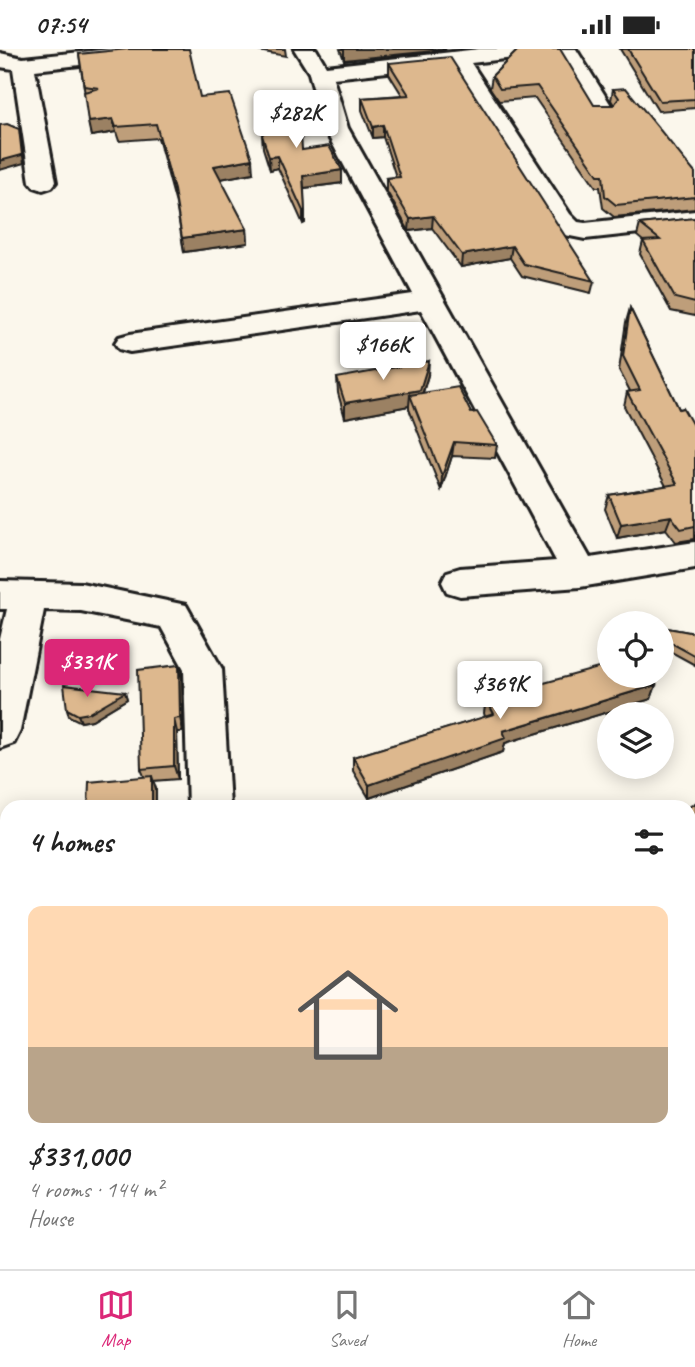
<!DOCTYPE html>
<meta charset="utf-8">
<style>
body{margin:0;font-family:Caveat,sans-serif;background:#f6f6f6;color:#222;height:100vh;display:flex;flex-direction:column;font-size:26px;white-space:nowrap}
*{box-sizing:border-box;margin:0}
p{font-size:23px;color:#767676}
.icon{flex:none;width:38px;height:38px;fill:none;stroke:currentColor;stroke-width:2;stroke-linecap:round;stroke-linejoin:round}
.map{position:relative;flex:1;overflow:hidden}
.sheet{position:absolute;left:0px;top:751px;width:696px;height:471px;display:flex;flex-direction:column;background:#fff;border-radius:21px 21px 0 0;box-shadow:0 4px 18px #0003}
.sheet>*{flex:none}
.buttons{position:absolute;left:597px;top:562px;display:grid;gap:14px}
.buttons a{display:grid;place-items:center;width:77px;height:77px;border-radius:50%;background:#fff;box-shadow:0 4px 18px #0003;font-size:35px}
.price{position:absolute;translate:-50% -60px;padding:0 16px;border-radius:7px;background:#fff;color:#222;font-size:23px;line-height:46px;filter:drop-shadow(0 2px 4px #0008)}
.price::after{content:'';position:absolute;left:50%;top:42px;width:21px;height:16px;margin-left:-10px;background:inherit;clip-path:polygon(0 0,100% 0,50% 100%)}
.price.active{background:#db2777;color:#fff}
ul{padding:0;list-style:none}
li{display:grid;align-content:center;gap:14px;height:371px;padding:0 28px}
li span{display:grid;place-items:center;height:217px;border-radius:14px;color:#555}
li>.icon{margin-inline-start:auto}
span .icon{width:126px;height:126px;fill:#fffc;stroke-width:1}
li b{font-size:30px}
h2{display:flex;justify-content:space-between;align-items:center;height:84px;padding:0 28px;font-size:30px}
.status{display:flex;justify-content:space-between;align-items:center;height:49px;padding:0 35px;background:#fff;direction:ltr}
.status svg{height:19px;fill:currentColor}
.menu{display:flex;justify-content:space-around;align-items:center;height:98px;border-top:2px solid #e0e0e0;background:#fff;font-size:19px;color:#767676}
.menu a{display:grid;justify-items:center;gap:4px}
.menu .active{color:#db2777}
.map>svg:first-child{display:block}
</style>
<div class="status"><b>07:54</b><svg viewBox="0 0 49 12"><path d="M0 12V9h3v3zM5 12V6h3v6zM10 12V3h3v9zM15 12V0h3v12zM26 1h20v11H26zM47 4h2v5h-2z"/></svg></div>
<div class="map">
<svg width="695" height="1220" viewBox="0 0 695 1220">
<rect width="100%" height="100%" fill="#fbf7ec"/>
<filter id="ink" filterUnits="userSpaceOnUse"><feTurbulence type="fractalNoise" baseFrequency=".0143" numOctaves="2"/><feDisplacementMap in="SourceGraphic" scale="14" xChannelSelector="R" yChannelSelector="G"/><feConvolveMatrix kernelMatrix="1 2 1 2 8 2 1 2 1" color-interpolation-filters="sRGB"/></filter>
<g filter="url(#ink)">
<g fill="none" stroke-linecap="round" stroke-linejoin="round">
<defs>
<path id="minor" d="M110 0H181L178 5 170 6 35 21 56 133 52 138 43 141 34 138 30 133 13 20 0 18V4L23 9Z
M294 0H316L326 17 479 0H550L547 5 539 6 471 14 570 165 578 173 585 174 695 162V178L585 190 560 185 547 170 451 16 333 29 348 79 590 509 695 493V519L580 538 460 547 447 543 442 533 447 523 460 519 556 512 421 261 130 303 119 300 115 294 119 288 130 285 413 245 324 79 309 24Z
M554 0H576L614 61 610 66H594Z
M0 532 81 534 186 556 222 620 230 758H188L184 620 161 578 81 562 44 561 20 682 14 694 0 699V590L7 560H0Z
M690 1191 695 1193V1220H643L646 1214H690Z
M261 1214H317V1220H261Z
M425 1214H481L482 1220H426Z"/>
</defs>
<use href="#minor" stroke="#1c1c1c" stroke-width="6"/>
<use href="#minor" fill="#fbf7ec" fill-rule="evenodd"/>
</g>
<path fill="#be9e7a" stroke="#1c1c1c" stroke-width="2" d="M247 0H285L286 7Z
M340 0H445L444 1 344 11Z
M519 0 594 56H614L611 51 613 40 695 124V160L614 168 603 159 600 138H596L535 49 499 52 490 39 492 27Z
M620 0H695V59L658 62Z
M79 5 200 48 253 124 220 130 247 180 248 194 184 203 176 155 158 89 119 92 116 83 91 87Z
M389 14 594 232 591 244 522 227 510 209 461 218 432 179 409 182 386 141V129L396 128 383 88 373 89 362 61V49L402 46 389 25Z
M262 86 342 121V134L304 139 305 174 303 175 278 119 270 121 263 99Z
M695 169V267L671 262 640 205 643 192 637 187 640 175Z
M630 259 679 360 695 380V490L676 493 666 480 617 489 605 460 609 446 666 437 624 357 627 343 630 342 619 321 626 273Z
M428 326 423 344 471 364 497 396 495 409 452 407 441 441 409 360V357L345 369 338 344 337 329Z
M662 578 695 584V616L662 598Z
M179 616 182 630 183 683H177L178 730 153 732 156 740V758H88L144 727 141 720Z
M656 636 651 650 505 694 503 703 369 749 353 722V708L485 668 484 664 486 650Z
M125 643 127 650 92 671 81 673 69 667 67 660Z
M7 857V891L0 890V858Z
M0 940H7V981L0 978Z
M7 1002V1048L0 1043V1030Z
M569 1214H628L625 1220H572Z"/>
<path fill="#9b8163" stroke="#1c1c1c" stroke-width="2" d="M344 0H445L444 1 344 11Z
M113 70 116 83 91 87 88 73Z
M383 76V88L373 89V78Z
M19 80 24 114 0 121V112Z
M278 107V119L270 121 269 108Z
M252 110 253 124 215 131 214 117Z
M342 121V134L304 139 303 127Z
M303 162H305V174L303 175Z
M433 167 432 179 409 182 410 170Z
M247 180 248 194 184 203 182 189Z
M512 197 510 209 461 218 462 206Z
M429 312 428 326 419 355 410 346 409 357 345 369V354Z
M454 393 452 407 441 441 442 427Z
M671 467 666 480 617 489 621 475Z
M179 616 182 630 183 683 180 669Z
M656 636 651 650 505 694 503 703 369 749V736L503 682Z
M125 643 127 650 92 671 81 673 78 666Z
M174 670 177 683 178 730 174 717Z
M152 727 156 740V758H152Z
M695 799V807L690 810V802Z"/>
<path fill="#ddb88e" stroke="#1c1c1c" stroke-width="2" d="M128 0H189L200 48 230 45 252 110 214 117 247 180 182 189 174 141 156 75 116 78 113 70 88 73 84 43 99 39 84 37 79 5Z
M519 0H560L594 56H614L619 49 613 40 626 39 695 124V148L616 156 605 147 603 126H598L537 37 500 40 492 27Z
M628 0H695V50L660 52Z
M450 8 594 232 524 215 512 197 462 206 433 167 410 170 386 129 400 128 383 76 373 78 362 49 409 46 389 14Z
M299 50 302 101 329 97 342 121 303 127 305 162H303L278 107 269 108 262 86 278 64Z
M7 75 19 80 22 106 0 112V76Z
M695 169V254L675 249 643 192 660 191 640 175Z
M630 259 679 360 683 359 695 380V477L681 480 671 467 621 475 609 446 677 435 627 343 640 341 623 307Z
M429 312 420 341 345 354 337 329Z
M458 338 471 364 477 363 497 396 454 393 442 427 410 346Z
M662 578 695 584V607L662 589Z
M179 616 180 669 174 670V717L141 720 138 621Z
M609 616V626H650L656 636 503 682 506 689 369 736 353 708 494 665 486 650Z
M64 636 125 643 89 664 78 666 67 660Z
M152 727V758H88L89 733Z
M695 754V799L690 802 689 758Z
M7 857V885L0 884V858Z
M0 940H7V977L0 974Z
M7 1002V1040H0V1030Z
M577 1214H628L625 1220H582Z"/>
</g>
</svg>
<div class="buttons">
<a><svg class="icon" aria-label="locate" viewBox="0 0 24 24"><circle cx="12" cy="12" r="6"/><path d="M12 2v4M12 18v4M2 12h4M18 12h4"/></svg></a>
<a><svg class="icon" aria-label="layers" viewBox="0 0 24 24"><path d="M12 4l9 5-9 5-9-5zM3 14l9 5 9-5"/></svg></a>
</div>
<b class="price" style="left:296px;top:101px">$282K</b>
<b class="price" style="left:383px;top:333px">$166K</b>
<b class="price active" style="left:87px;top:650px">$331K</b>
<b class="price" style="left:500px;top:672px">$369K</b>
<section class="sheet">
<h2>4 homes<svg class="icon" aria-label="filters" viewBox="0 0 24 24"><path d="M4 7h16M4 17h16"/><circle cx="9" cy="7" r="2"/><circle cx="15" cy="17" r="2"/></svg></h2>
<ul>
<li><span style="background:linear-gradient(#ffd9b3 65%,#b9a48a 0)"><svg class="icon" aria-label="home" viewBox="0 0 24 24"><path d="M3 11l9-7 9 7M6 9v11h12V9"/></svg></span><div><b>$331,000</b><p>4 rooms · 144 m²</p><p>House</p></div></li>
</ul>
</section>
</div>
<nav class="menu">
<a class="active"><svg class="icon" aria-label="map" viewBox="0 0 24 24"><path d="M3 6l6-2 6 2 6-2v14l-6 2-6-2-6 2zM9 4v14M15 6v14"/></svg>Map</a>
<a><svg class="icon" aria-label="saved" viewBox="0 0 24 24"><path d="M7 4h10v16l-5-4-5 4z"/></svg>Saved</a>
<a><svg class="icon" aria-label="home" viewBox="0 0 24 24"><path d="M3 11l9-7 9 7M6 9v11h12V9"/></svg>Home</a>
</nav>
